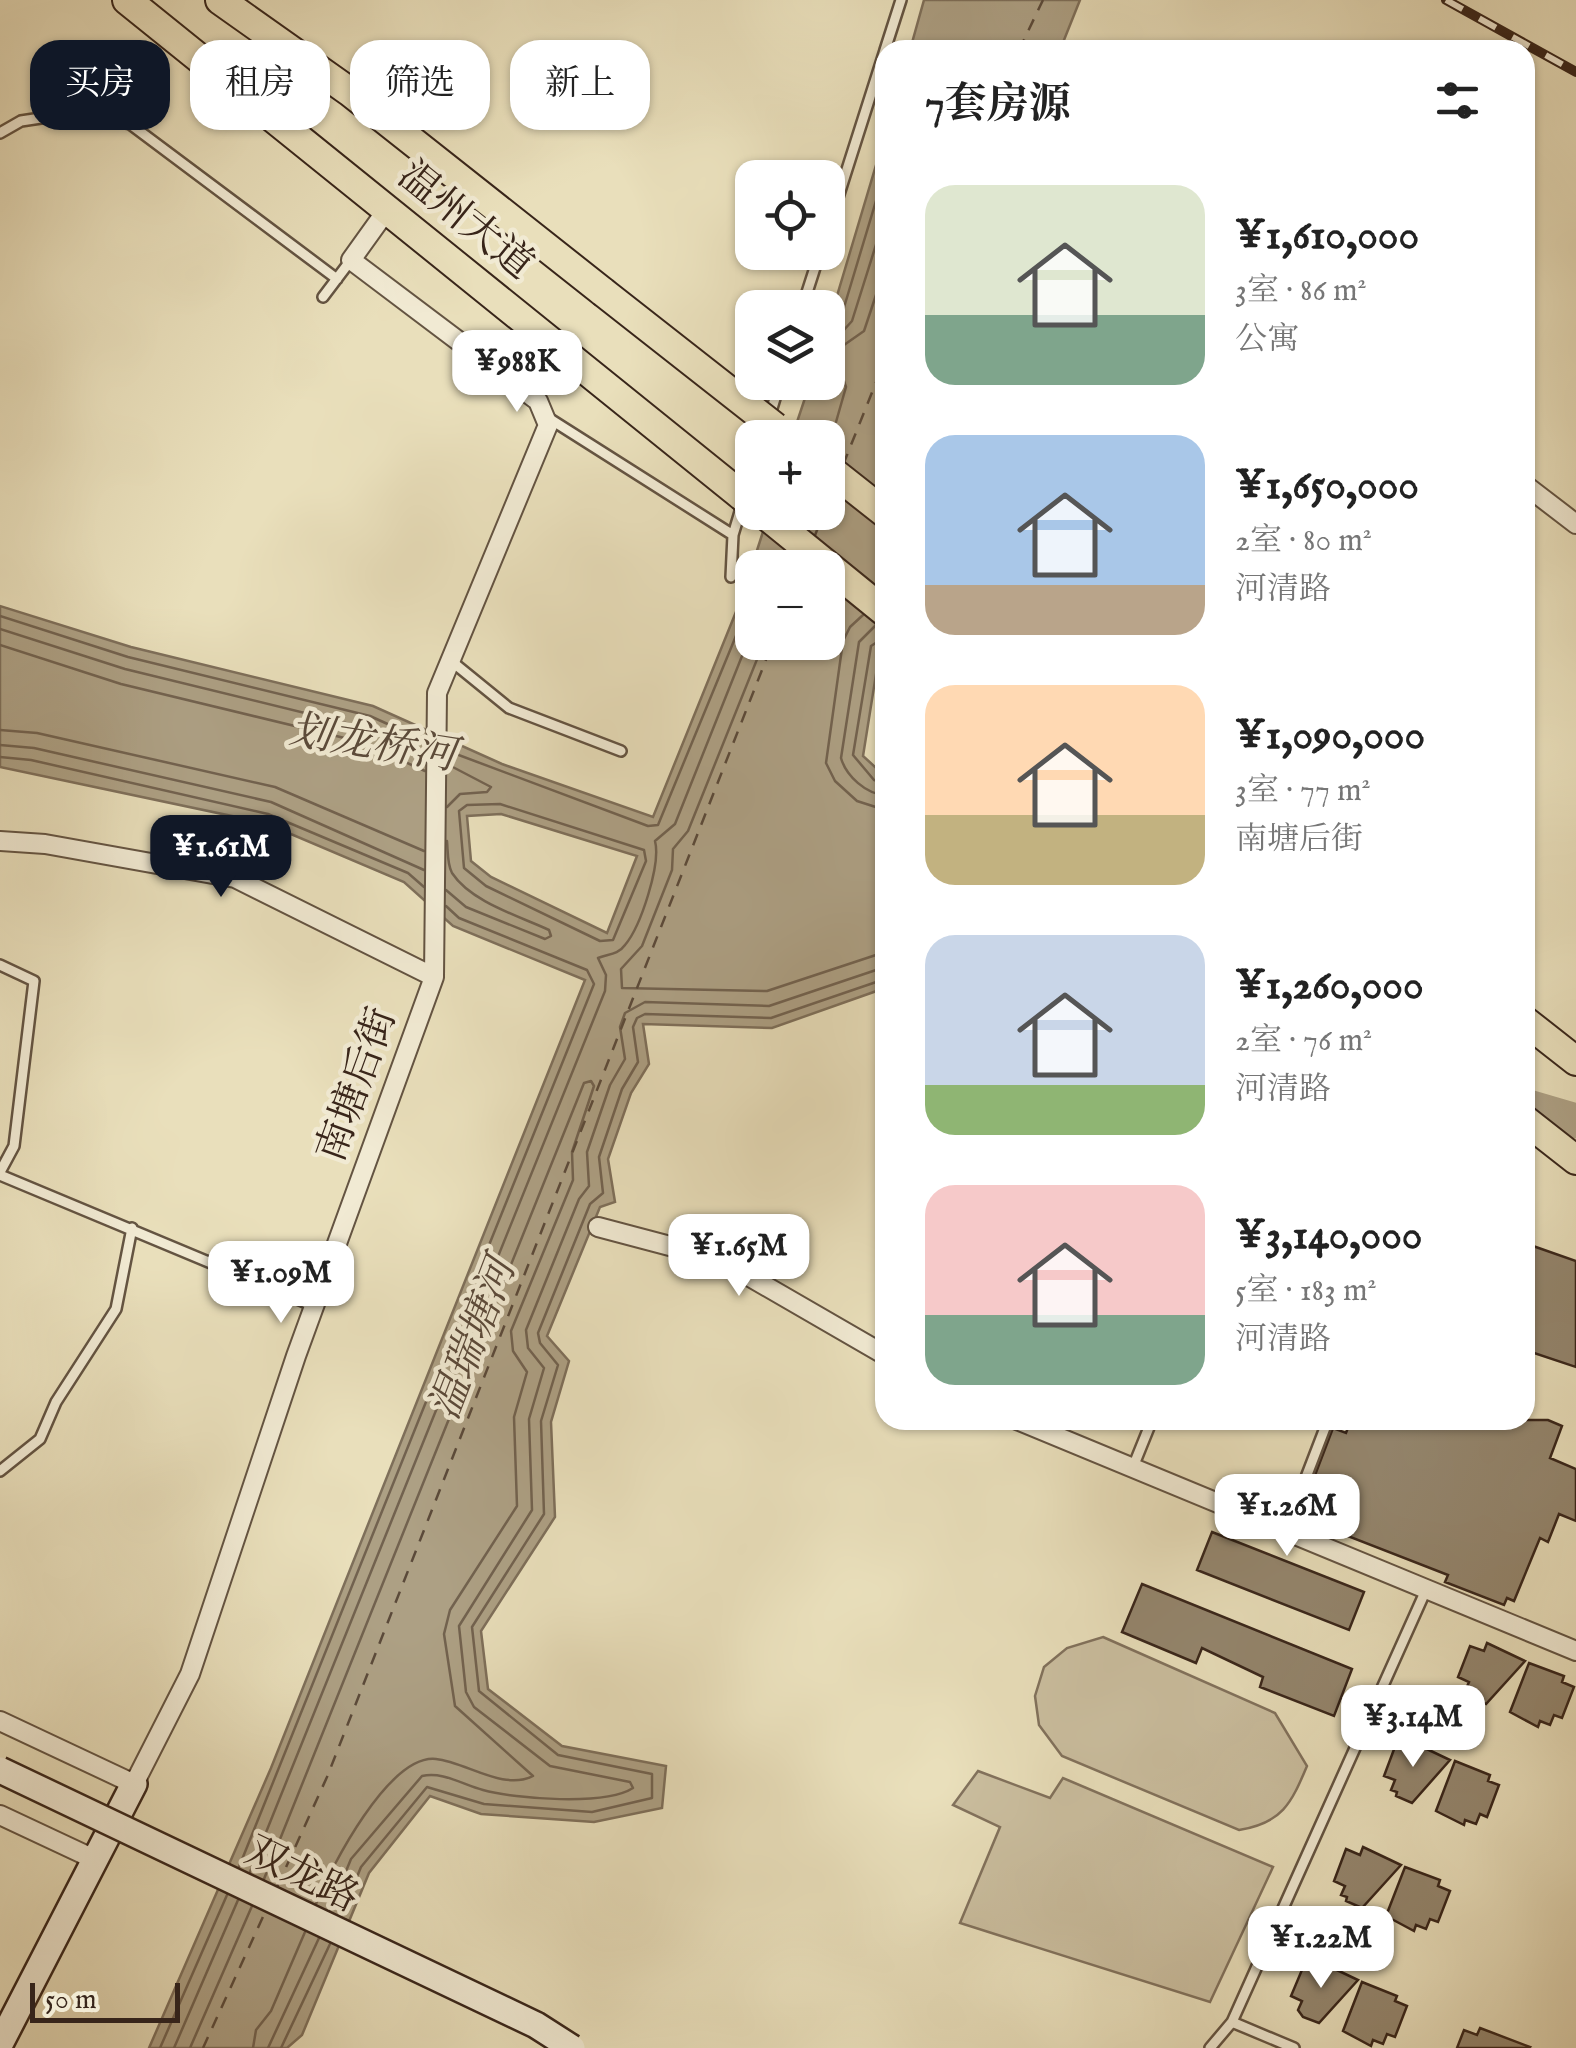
<!DOCTYPE html>
<html lang="zh">
<meta charset="utf-8">
<style>
body{margin:0;font-family:"IM FELL English","Noto Serif SC",serif;background:#f2f2f2;color:#222;height:100vh;display:flex;flex-direction:column;font-size:38px;white-space:nowrap}
*{box-sizing:border-box;margin:0}
p{font-size:32px;color:#767676}
.icon{flex:none;width:55px;height:55px;fill:none;stroke:currentColor;stroke-width:2;stroke-linecap:round;stroke-linejoin:round}
.map{position:relative;flex:1;overflow:hidden}
.sheet{position:absolute;left:875px;top:40px;width:660px;height:1390px;display:flex;flex-direction:column;background:#fff;border-radius:30px;box-shadow:0 2px 8px #0004}
.sheet>*{flex:none}
.guide{position:absolute;left:30px;top:40px;width:695px;height:90px;display:flex;gap:20px}
.controls{position:absolute;left:735px;top:160px;display:grid;gap:20px}
.controls a{display:grid;place-items:center;width:110px;height:110px;border-radius:20px;background:#fff;box-shadow:0 2px 8px #0004;font-size:50px}
.scale{position:absolute;left:30px;bottom:25px;width:150px;box-sizing:border-box;padding-left:10px;border:5px solid #38251a;border-top:0;font-size:28px;line-height:35px;white-space:nowrap;color:#38251a;-webkit-text-stroke:8px #f1ead3;paint-order:stroke}
.price{position:absolute;translate:-50% -85px;padding:0 22px;border-radius:20px;background:#fff;color:#222;font-size:32px;line-height:65px;filter:drop-shadow(0 2px 5px #0008)}
.price::after{content:'';position:absolute;left:50%;top:60px;width:30px;height:22px;margin-left:-15px;background:inherit;clip-path:polygon(0 0,100% 0,50% 100%)}
.price.on{background:#111827;color:#fff}
ul{padding:0;list-style:none}
li{display:flex;align-items:center;gap:30px;height:250px;padding:0 50px}
li span{display:grid;place-items:center;flex:none;width:280px;height:200px;border-radius:30px;color:#555}
li>.icon{margin-inline-start:auto}
span .icon{width:120px;height:120px;fill:#fffc;stroke-width:1}
li b{font-size:42px}
h2{display:flex;justify-content:space-between;align-items:center;height:120px;padding:0 50px;font-size:42px}
.pill{padding:0 35px;border-radius:30px;background:#fff;box-shadow:0 2px 8px #0004;font-size:35px;line-height:90px}
.pill.on{background:#111827;color:#fff}
.map>svg:first-child{display:block}
</style>
<div class="map">
<svg width="1576" height="2048" viewBox="0 0 1576 2048">
<rect width="100%" height="100%" fill="#e9dfbb"/>
<filter id="stains"><feTurbulence type="fractalNoise" baseFrequency=".002" numOctaves="4"/><feColorMatrix values="0 0 0 0 .2 0 0 0 0 .09 0 0 0 0 .02 0 0 0 .5 -.17"/></filter>
<radialGradient id="worn" r=".72"><stop offset=".6" stop-color="#630" stop-opacity="0"/><stop offset="1" stop-color="#630" stop-opacity=".3"/></radialGradient>
<path fill="#cbbfa0" stroke="#82725d" stroke-width="2.5" d="M1103 1637 1275 1713 1307 1766C1291 1804 1282 1823 1239 1830L1062 1756 1039 1725 1035 1696 1044 1667 1067 1648Z
M978 1771 1050 1798 1063 1778 1273 1867 1210 2002 960 1923 1000 1827 953 1805Z"/>
<path fill="#ada084" stroke="#7e6f5a" stroke-width="2.5" fill-rule="evenodd" d="M924 0H1080L1060 50H910Z
M885 135V618L863 756 885 776V988L772 1028 643 1024 649 1064 631 1093 608 1159 615 1202 600 1207 547 1336 569 1361 551 1422 555 1517 481 1631 488 1689 562 1746 666 1766 662 1808 594 1822 481 1814 430 1796 369 1873 302 2035 287 2048H149L271 1768 585 980 453 926 404 882 265 823 0 767V606L131 647 373 706 502 764 653 817 742 597 769 513 828 512V438L792 437 810 383 828 382V326ZM752 568H828V642H752ZM501 814 637 856 607 933 491 877 471 861 467 816Z"/>
<g fill="none" stroke-linecap="round" stroke-linejoin="round">
<path stroke="#72624f" stroke-width="2.5" d="M828 322 842 314 885 171
M828 335 843 331 852 321 885 216
M828 450 846 387 834 352 864 331 885 268
M863 615 850 627 843 641 826 763 835 781 857 801 885 810
M0 616 128 657 370 716 425 741
M876 625 859 642 841 758C846 776 866 794 885 795
M0 629 125 669 366 728 425 754
M885 637 871 646 853 755 874 780 885 783
M764 642 688 831 673 849 672 870 642 946 621 969 622 988 767 991 885 952
M0 645 121 684 361 742 425 771
M0 730 37 733 275 787 424 851
M0 745 34 748 271 802 424 870
M448 751 648 826 658 825 752 597
M0 757 31 760 268 814 408 873 424 887
M500 804 644 850 646 861 613 940 600 941 486 886 464 868 459 811 467 805Z
M447 807 460 794 487 792 491 787 447 764
M446 890 466 907 545 939 551 936 549 930C519 916 471 902 452 873 447 864 448 851 447 841
M239 1867 594 984 587 970 459 918 446 906
M250 1872 605 991 606 975 598 958C607 954 618 955 625 945 641 926 661 864 655 841L675 824 752 631
M264 1879 584 1083 591 1081 594 1086 572 1152 573 1180 511 1331 513 1351 527 1372 514 1417 517 1506 450 1610 444 1634 455 1706 533 1776C503 1791 466 1762 436 1759 389 1754 331 1867 316 1904
M330 1910 351 1859 422 1776C443 1771 463 1785 483 1790 516 1799 605 1806 633 1788L630 1782 550 1766 474 1707 466 1692 459 1626 532 1510 529 1419 544 1368 528 1348 526 1330 579 1199 589 1186 587 1152 610 1085 625 1059 620 1027 625 1013 645 1002 769 1006 885 967
M341 1916 361 1867 427 1787 484 1804 592 1812 652 1798V1774L558 1755 479 1691 472 1627 544 1514 541 1421 558 1365 540 1343 538 1333 590 1204 603 1193 599 1157 622 1089 638 1062 633 1027 637 1018 645 1014 771 1018 885 979
M160 2048 227 1895
M174 2048 238 1900
M190 2048 252 1906
M253 2048 256 2030 271 2011 305 1932
M268 2048 319 1938
M281 2048 330 1944"/>
<path stroke="#ada084" stroke-width="35" d="M1525 1106 1576 1121"/>
<path stroke="#5b4a3a" stroke-width="2.5" stroke-dasharray="12 10" stroke-linecap="butt" d="M1019 50 1043 0
M843 465 885 360
M828 503 832 491
M814 538 824 512
M277 1887 327 1777 773 642
M203 2048 267 1908"/>
</g>
<path fill="#94866e" stroke="#38251a" stroke-width="2.5" d="M1533 1246 1576 1261V1367L1525 1350V1272Z
M1351 1420H1411L1429 1427 1431 1420H1548L1562 1426 1550 1458 1576 1469V1521L1559 1514 1548 1542 1540 1538 1514 1601 1507 1598 1504 1605 1445 1582 1448 1575 1299 1517 1333 1428 1346 1433Z
M1212 1532 1364 1592 1349 1630 1197 1570Z
M1142 1584 1352 1669 1334 1716 1260 1687 1263 1677 1202 1648 1196 1663 1122 1632Z
M1487 1643 1525 1661 1486 1704 1470 1698 1472 1694 1465 1691 1469 1682 1458 1677 1470 1646 1484 1651Z
M1529 1663 1564 1676 1562 1682 1574 1687 1562 1718 1554 1715 1550 1725 1540 1721 1538 1727 1510 1712Z
M1412 1742 1450 1760 1412 1803 1396 1796 1397 1792 1391 1790 1395 1780 1384 1776 1396 1744 1409 1750Z
M1455 1761 1490 1775 1488 1781 1499 1785 1487 1817 1480 1814 1476 1824 1465 1820 1464 1825 1436 1811Z
M1363 1847 1401 1865 1362 1908 1346 1901 1347 1897 1341 1895 1345 1886 1334 1881 1346 1849 1360 1855Z
M1405 1867 1440 1880 1438 1886 1450 1891 1438 1922 1430 1919 1426 1929 1416 1925 1414 1931 1386 1916Z
M1320 1962 1358 1980 1319 2023 1303 2017 1298 2010 1302 2001 1291 1996 1304 1965 1317 1970Z
M1362 1982 1397 1996 1395 2001 1407 2006 1395 2037 1387 2034 1383 2044 1373 2040 1371 2046 1343 2031Z
M1480 2028 1530 2047 1529 2048H1457L1464 2030 1477 2035Z"/>
<g fill="none" stroke-linecap="round" stroke-linejoin="round">
<defs>
<path id="lane" d="M885 50 901 0
M0 133 21 121 74 113 130 124 337 279
M828 229 885 50
M323 297 351 260
M802 308 820 252
M550 419 733 535
M763 438 780 382
M731 577 733 535 752 472
M450 660 509 708 621 751
M0 965 34 981 14 1146 0 1172
M0 1175 314 1306
M1133 1467 1152 1420
M0 1471 40 1439 56 1402 116 1309 132 1228
M1285 1532 1328 1420
M1232 2022 1426 1590
M1210 2048 1232 2022 1294 2048"/>
<path id="street" d="M1525 485 1576 524
M0 841 45 844 235 878 434 977
M598 1227 719 1259 885 1355
M1017 1420 1576 1651
M0 1721 134 1784 190 1674 296 1356 434 977 437 693 548 425 538 401 351 260 389 207
M0 1815 96 1860"/>
<path id="secondary" d="M0 2044 134 1784"/>
<path id="primary" d="M127 0 742 496
M220 0 350 92 603 292
M828 468 885 513
M762 512 885 612
M1525 1021 1576 1061
M1525 1120 1576 1160"/>
</defs>
<use href="#lane" stroke="#645442" stroke-width="14"/>
<use href="#street" stroke="#645442" stroke-width="22"/>
<use href="#secondary" stroke="#38251a" stroke-width="30"/>
<use href="#primary" stroke="#38251a" stroke-width="32"/>
<use href="#lane" stroke="#f1ead3" stroke-width="9"/>
<use href="#street" stroke="#f1ead3" stroke-width="18"/>
<use href="#secondary" stroke="#f1ead3" stroke-width="25"/>
<use href="#primary" stroke="#e9dfbb" stroke-width="28"/>
<defs>
<path id="rail" d="M1446 0 1576 72"/>
</defs>
<use href="#rail" stroke="#38251a" stroke-width="10"/>
<use href="#rail" stroke="#f1ead3" stroke-width="6" stroke-dasharray="19" stroke-linecap="butt"/>
<defs>
<path id="secondary-bridge" d="M0 1770 536 2025 572 2048"/>
<path id="primary-bridge" d="M603 292 775 427
M742 496 752 504"/>
</defs>
<use href="#secondary-bridge" stroke="#38251a" stroke-width="30" stroke-linecap="butt"/>
<use href="#primary-bridge" stroke="#38251a" stroke-width="32" stroke-linecap="butt"/>
<use href="#secondary-bridge" stroke="#f1ead3" stroke-width="25"/>
<use href="#primary-bridge" stroke="#e9dfbb" stroke-width="28"/>
</g>
<g text-anchor="middle" stroke-width="9" stroke-linejoin="round" paint-order="stroke">
<g font-size="40" fill="#38251a" stroke="#f1ead3">
<text transform="translate(467 219) rotate(39)" y="14">温州大道</text>
<text transform="translate(355 1084) rotate(-70)" y="14">南塘后街</text>
<text transform="translate(303 1873) rotate(26)" y="14">双龙路</text>
</g>
<g font-size="42" font-style="italic" fill="#5b4a3a" stroke="#f1ead3">
<text transform="translate(373 741) rotate(9)" y="15">划龙桥河</text>
<text transform="translate(471 1338) rotate(-69)" y="15">温瑞塘河</text>
</g>
</g>
<rect width="100%" height="100%" filter="url(#stains)"/>
<rect width="100%" height="100%" fill="url(#worn)"/>
</svg>
<div class="controls">
<a><svg class="icon" aria-label="locate" viewBox="0 0 24 24"><circle cx="12" cy="12" r="6"/><path d="M12 2v4M12 18v4M2 12h4M18 12h4"/></svg></a>
<a><svg class="icon" aria-label="layers" viewBox="0 0 24 24"><path d="M12 4l9 5-9 5-9-5zM3 14l9 5 9-5"/></svg></a>
<a>+</a>
<a>−</a>
</div>
<div class="scale">50 m</div>
<b class="price" style="left:517px;top:415px">¥988K</b>
<b class="price on" style="left:221px;top:900px">¥1.61M</b>
<b class="price" style="left:739px;top:1299px">¥1.65M</b>
<b class="price" style="left:281px;top:1326px">¥1.09M</b>
<b class="price" style="left:1287px;top:1559px">¥1.26M</b>
<b class="price" style="left:1413px;top:1770px">¥3.14M</b>
<b class="price" style="left:1321px;top:1991px">¥1.22M</b>
<div class="guide">
<a class="pill on">买房</a>
<a class="pill">租房</a>
<a class="pill">筛选</a>
<a class="pill">新上</a>
</div>
<section class="sheet">
<h2>7套房源<svg class="icon" aria-label="filters" viewBox="0 0 24 24"><path d="M4 7h16M4 17h16"/><circle cx="9" cy="7" r="2"/><circle cx="15" cy="17" r="2"/></svg></h2>
<ul>
<li><span style="background:linear-gradient(#dfe7d0 65%,#7fa58c 0)"><svg class="icon" aria-label="home" viewBox="0 0 24 24"><path d="M3 11l9-7 9 7M6 9v11h12V9"/></svg></span><div><b>¥1,610,000</b><p>3室 · 86 m²</p><p>公寓</p></div></li>
<li><span style="background:linear-gradient(#a9c7e8 75%,#b9a48a 0)"><svg class="icon" aria-label="home" viewBox="0 0 24 24"><path d="M3 11l9-7 9 7M6 9v11h12V9"/></svg></span><div><b>¥1,650,000</b><p>2室 · 80 m²</p><p>河清路</p></div></li>
<li><span style="background:linear-gradient(#ffd9b3 65%,#c2b280 0)"><svg class="icon" aria-label="home" viewBox="0 0 24 24"><path d="M3 11l9-7 9 7M6 9v11h12V9"/></svg></span><div><b>¥1,090,000</b><p>3室 · 77 m²</p><p>南塘后街</p></div></li>
<li><span style="background:linear-gradient(#c9d6e8 75%,#8fb573 0)"><svg class="icon" aria-label="home" viewBox="0 0 24 24"><path d="M3 11l9-7 9 7M6 9v11h12V9"/></svg></span><div><b>¥1,260,000</b><p>2室 · 76 m²</p><p>河清路</p></div></li>
<li><span style="background:linear-gradient(#f6c9c9 65%,#7fa58c 0)"><svg class="icon" aria-label="home" viewBox="0 0 24 24"><path d="M3 11l9-7 9 7M6 9v11h12V9"/></svg></span><div><b>¥3,140,000</b><p>5室 · 183 m²</p><p>河清路</p></div></li>
</ul>
</section>
</div>
